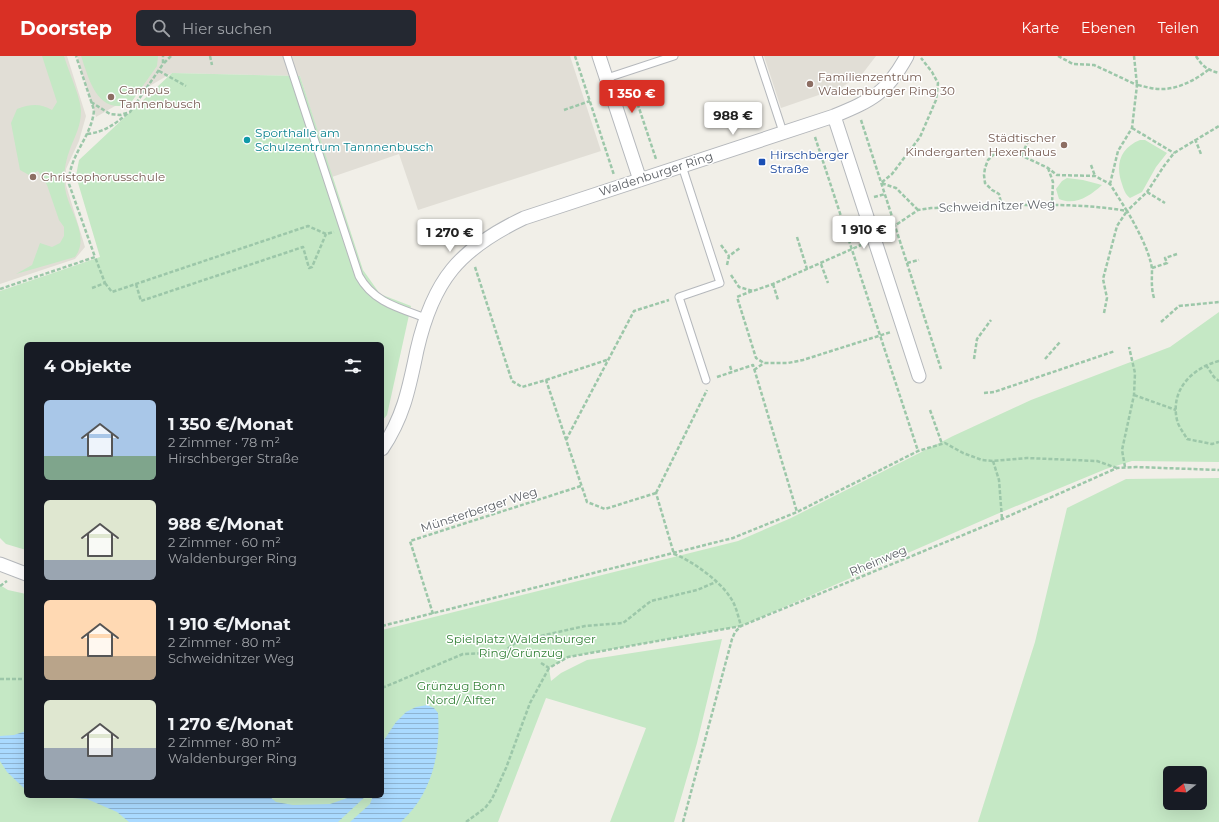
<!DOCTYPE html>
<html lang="de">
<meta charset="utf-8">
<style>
body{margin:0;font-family:Montserrat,sans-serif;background:#242831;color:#f1f3f6;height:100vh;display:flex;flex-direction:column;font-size:15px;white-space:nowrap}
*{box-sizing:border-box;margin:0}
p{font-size:13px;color:#9ea1a6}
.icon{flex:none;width:22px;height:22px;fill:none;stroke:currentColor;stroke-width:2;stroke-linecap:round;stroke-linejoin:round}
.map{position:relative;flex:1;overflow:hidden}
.side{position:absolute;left:24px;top:286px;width:360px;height:456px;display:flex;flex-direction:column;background:#171b24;border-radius:6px;box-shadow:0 4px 16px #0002}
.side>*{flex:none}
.needle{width:26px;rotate:253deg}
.tools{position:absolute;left:1163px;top:710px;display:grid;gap:8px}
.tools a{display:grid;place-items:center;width:44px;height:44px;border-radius:6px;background:#171b24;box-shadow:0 4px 16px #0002;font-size:20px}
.price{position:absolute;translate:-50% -34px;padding:0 9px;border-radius:4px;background:#fff;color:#222;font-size:13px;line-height:26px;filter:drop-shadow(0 1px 2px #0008)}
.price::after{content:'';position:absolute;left:50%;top:24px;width:12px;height:9px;margin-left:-6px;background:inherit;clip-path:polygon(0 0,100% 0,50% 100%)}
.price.active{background:#d93025;color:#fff}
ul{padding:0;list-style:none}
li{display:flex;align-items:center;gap:12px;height:100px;padding:0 20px}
li span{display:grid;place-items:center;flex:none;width:112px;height:80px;border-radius:6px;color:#555}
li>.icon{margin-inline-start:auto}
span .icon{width:48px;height:48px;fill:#fffc;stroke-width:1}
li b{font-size:17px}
h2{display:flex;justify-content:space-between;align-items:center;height:48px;padding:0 20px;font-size:17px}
header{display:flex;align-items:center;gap:24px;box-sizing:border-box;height:56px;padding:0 20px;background:#d93025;color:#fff}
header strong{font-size:19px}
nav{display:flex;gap:22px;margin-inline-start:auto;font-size:14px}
.search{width:280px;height:36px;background:#242831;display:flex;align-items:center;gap:10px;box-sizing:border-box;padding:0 14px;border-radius:6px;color:#9ea1a6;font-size:15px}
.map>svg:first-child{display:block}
</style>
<header>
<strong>Doorstep</strong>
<div class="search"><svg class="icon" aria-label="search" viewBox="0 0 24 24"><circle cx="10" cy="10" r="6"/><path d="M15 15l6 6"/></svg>Hier suchen</div>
<nav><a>Karte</a><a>Ebenen</a><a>Teilen</a></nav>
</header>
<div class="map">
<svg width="1219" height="766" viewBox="0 0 1219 766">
<defs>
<pattern id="water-rules" width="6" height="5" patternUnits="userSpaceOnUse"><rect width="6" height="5" fill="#aadaff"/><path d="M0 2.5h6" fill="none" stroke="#8eb4d2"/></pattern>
</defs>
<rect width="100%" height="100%" fill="#f1efe8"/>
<path fill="#e1ded6" d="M0 0H67L86 60 79 85 66 113V129L85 191 75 203 0 228Z
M77 0H570L601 95 418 154 399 98 332 121 300 20 172 17 96 61Z
M764 0H876L863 17 842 31 781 52Z"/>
<path fill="#c5e8c5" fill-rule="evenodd" d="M42 0H64C68 14 81 42 81 55 81 70 75 80 70 93 65 106 63 119 65 132 68 154 91 180 75 201L16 218 32 209 40 187 52 191 60 187 64 180V171L59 164 47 129 38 115 29 119 20 114 11 67 17 53C30 48 40 47 52 54L57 46Z
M81 0H158L157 10 130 48C97 59 89 23 81 0Z
M172 17 300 20 363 214 380 238 411 250 387 359 382 365V288H26V494L6 488 0 482V235L100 201 76 120 79 104Z
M1140 84H1145L1167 97 1156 111 1142 136 1130 142C1125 138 1124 134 1122 128 1115 109 1120 92 1140 84Z
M1067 122 1083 124 1102 129C1090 140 1075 150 1059 143L1056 133 1062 125Z
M1219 256V406L1132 405 1106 413 997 458 741 570 568 601 549 612 551 625 561 617 587 604 722 583 697 687 674 766H610L646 672 546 642 498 766H0V529L8 534 26 538V740H382V574L738 485 791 462 953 380 1031 344 1170 291Z
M1219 422V766H978L1035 586 1067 452 1126 423ZM1170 717H1200V747H1170Z"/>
<path fill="url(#water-rules)" d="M427 649 434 652 438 657C441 697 432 738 401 766H350L370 748 373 740H382V687L396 666 406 656 416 651Z
M26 675V734L7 716 0 705V680L14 679Z
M44 740H269L276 746 293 749 330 748 353 740H366L338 766H129L117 756 87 743Z"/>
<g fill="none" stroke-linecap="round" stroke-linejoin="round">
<defs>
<path id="lane" d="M287 0 359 220C373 246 399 252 426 262
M758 0 783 76
M607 22 674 0
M682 110 720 227 679 241 706 324"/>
<path id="street" d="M599 0 640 124
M834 60 919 320
M382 393C404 360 409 332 417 294 433 224 459 193 524 162L834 60C872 44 886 38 907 0
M0 508 26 518"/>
</defs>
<use href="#lane" stroke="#b5b8bc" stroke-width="9"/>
<use href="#street" stroke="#b5b8bc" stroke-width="15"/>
<path stroke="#9cc7a9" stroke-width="2.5" stroke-dasharray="4 2" stroke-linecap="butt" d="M210 0 212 9
M575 0 614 119
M1058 0 1073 8 1094 9 1137 29 1132 72 1118 95 1110 128
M1134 0 1137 29C1144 30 1151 33 1159 33 1176 34 1194 25 1208 14
M1196 0C1202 10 1207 14 1219 17
M164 7 171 0
M159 15 186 30
M630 25 656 103
M91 46 110 58 120 59 130 56 163 8V0
M564 54 590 45
M861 64 941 313
M1132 72 1174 97
M87 78C105 76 115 68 128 57
M815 81 918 395
M1195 83 1201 98
M1022 99 1028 85
M1091 109 1095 120
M1048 112 1053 126 1052 148
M1147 136 1165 147
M874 141 885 138
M1002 151 999 138 992 134 985 127 984 119 985 112 988 104 993 99 1004 95H1012L1048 112 1057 119 1095 120 1110 128 1127 155
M918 154 896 132 881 127 892 118 920 81 936 44 938 27 932 16 921 2
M887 175 918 154 931 152C997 151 1063 144 1127 155
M797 181 807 213
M721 189 729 200
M907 207 919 204
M821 208 828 227
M727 209 729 200 740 192
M475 211 512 325 522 331 546 324 587 446 605 453 656 437
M1152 212 1167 207 1165 202 1177 198
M731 219 739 231 753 235 773 228 861 189
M105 227 112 236 308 170 326 178 334 176
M136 228 141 245 303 191 309 212 312 211 326 178
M773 228 778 244
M92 232 105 227 95 201
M0 233 95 201 69 128C68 100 92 81 94 54L76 0
M752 235 737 241 756 302 764 307H788L803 304 891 276
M1154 242C1151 232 1152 223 1152 213 1150 196 1136 170 1127 155L1147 136 1164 110 1174 97 1219 70
M1104 257 1107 242 1103 223 1117 170 1127 155
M1161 266 1179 250 1219 246
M974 303 977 283 991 264
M1045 303 1060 286
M1219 305C1192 312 1170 334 1177 364 1178 370 1184 377 1187 383L1212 388 1219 386
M1206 309 1214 321 1219 325
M730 310 732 316
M754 314 764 307
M717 321 753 309 797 456
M546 324 607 304
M984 337 994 336 1115 295
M1134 339 1176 354
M930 354 942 388
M566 384 634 255 669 244
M993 405 999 424 1002 463
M1125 411 1122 394 1134 339 1135 317 1129 291
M656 437 707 334
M0 530 7 525
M433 558 410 485 581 430
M382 570 733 482 797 456 918 395 945 387 963 397 982 404 993 405 1027 402 1097 405 1117 412
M503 596 518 585 585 570 623 567 651 545 697 534 716 526
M541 607 549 612 568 601 741 570C738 560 736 549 730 541 720 525 691 504 674 498L656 437
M0 623H26
M382 632 463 598 515 596
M466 766 485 752 492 743 506 712 530 647 549 612
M683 766 732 583 735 576 741 570 1002 463 1117 412 1136 411 1219 414"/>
<use href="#lane" stroke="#fff" stroke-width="7"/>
<use href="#street" stroke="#fff" stroke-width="13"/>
</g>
<g fill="#8d6e63" stroke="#fff" stroke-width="1.5">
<circle cx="810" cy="28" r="4"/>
<circle cx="111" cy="41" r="4"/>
<circle cx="1064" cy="89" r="4"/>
<circle cx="33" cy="121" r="4"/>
</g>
<circle fill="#0f9aa8" stroke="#fff" stroke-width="1.5" cx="247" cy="84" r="4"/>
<rect fill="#1a4fb4" stroke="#fff" stroke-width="1.5" x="758" y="102" width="8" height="8" rx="2"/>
<g text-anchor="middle" stroke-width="3" stroke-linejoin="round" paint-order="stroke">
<g font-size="12" fill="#785e54" stroke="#fff" text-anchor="start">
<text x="818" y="25">Familienzentrum<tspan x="818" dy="14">Waldenburger Ring 30</tspan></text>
<text x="119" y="38">Campus<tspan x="119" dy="14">Tannenbusch</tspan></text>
<text x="1056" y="86" text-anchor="end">Städtischer<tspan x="1056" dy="14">Kindergarten Hexenhaus</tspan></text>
<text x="41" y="125">Christophorusschule</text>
</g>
<g font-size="12" fill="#0d838f" stroke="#fff" text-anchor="start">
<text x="255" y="81">Sporthalle am<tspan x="255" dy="14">Schulzentrum Tannnenbusch</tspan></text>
</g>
<g font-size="12" fill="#164399" stroke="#fff" text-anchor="start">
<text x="770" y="103">Hirschberger<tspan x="770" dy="14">Straße</tspan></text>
</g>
<g font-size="12" fill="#5f6368" stroke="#fff">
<text transform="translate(656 118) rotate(-18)" y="4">Waldenburger Ring</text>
<text transform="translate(997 150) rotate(-2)" y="4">Schweidnitzer Weg</text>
<text transform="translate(479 454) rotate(-18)" y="4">Münsterberger Weg</text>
<text transform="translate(878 505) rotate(-23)" y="4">Rheinweg</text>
</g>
<g font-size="12" fill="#348238" stroke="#fff">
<text x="521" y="587">Spielplatz Waldenburger<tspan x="521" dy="14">Ring/Grünzug</tspan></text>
<text x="461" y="634">Grünzug Bonn<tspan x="461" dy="14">Nord/ Alfter</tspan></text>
</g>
</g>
</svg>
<div class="tools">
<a><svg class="needle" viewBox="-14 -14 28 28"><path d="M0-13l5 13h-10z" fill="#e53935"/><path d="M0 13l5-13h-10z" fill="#9ea1a6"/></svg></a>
</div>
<b class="price active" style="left:632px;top:58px">1 350 €</b>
<b class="price" style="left:733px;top:80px">988 €</b>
<b class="price" style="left:864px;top:194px">1 910 €</b>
<b class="price" style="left:450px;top:197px">1 270 €</b>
<section class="side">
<h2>4 Objekte<svg class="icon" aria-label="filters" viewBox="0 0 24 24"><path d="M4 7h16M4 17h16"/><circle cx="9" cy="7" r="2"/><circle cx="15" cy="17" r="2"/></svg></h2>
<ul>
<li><span style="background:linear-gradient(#a9c7e8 70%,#7fa58c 0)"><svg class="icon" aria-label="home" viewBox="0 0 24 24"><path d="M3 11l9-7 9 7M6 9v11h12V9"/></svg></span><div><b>1 350 €/Monat</b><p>2 Zimmer · 78 m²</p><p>Hirschberger Straße</p></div></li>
<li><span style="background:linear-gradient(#dfe7d0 75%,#9aa5b1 0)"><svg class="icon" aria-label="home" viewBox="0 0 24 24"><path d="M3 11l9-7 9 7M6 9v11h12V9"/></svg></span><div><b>988 €/Monat</b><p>2 Zimmer · 60 m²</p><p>Waldenburger Ring</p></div></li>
<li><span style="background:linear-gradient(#ffd9b3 70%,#b9a48a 0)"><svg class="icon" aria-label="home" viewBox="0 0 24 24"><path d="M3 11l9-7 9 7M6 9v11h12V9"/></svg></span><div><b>1 910 €/Monat</b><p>2 Zimmer · 80 m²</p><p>Schweidnitzer Weg</p></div></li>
<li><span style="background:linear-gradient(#dfe7d0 60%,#9aa5b1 0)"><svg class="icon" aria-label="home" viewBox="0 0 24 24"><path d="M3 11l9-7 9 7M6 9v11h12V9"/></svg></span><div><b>1 270 €/Monat</b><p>2 Zimmer · 80 m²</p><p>Waldenburger Ring</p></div></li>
</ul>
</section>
</div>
